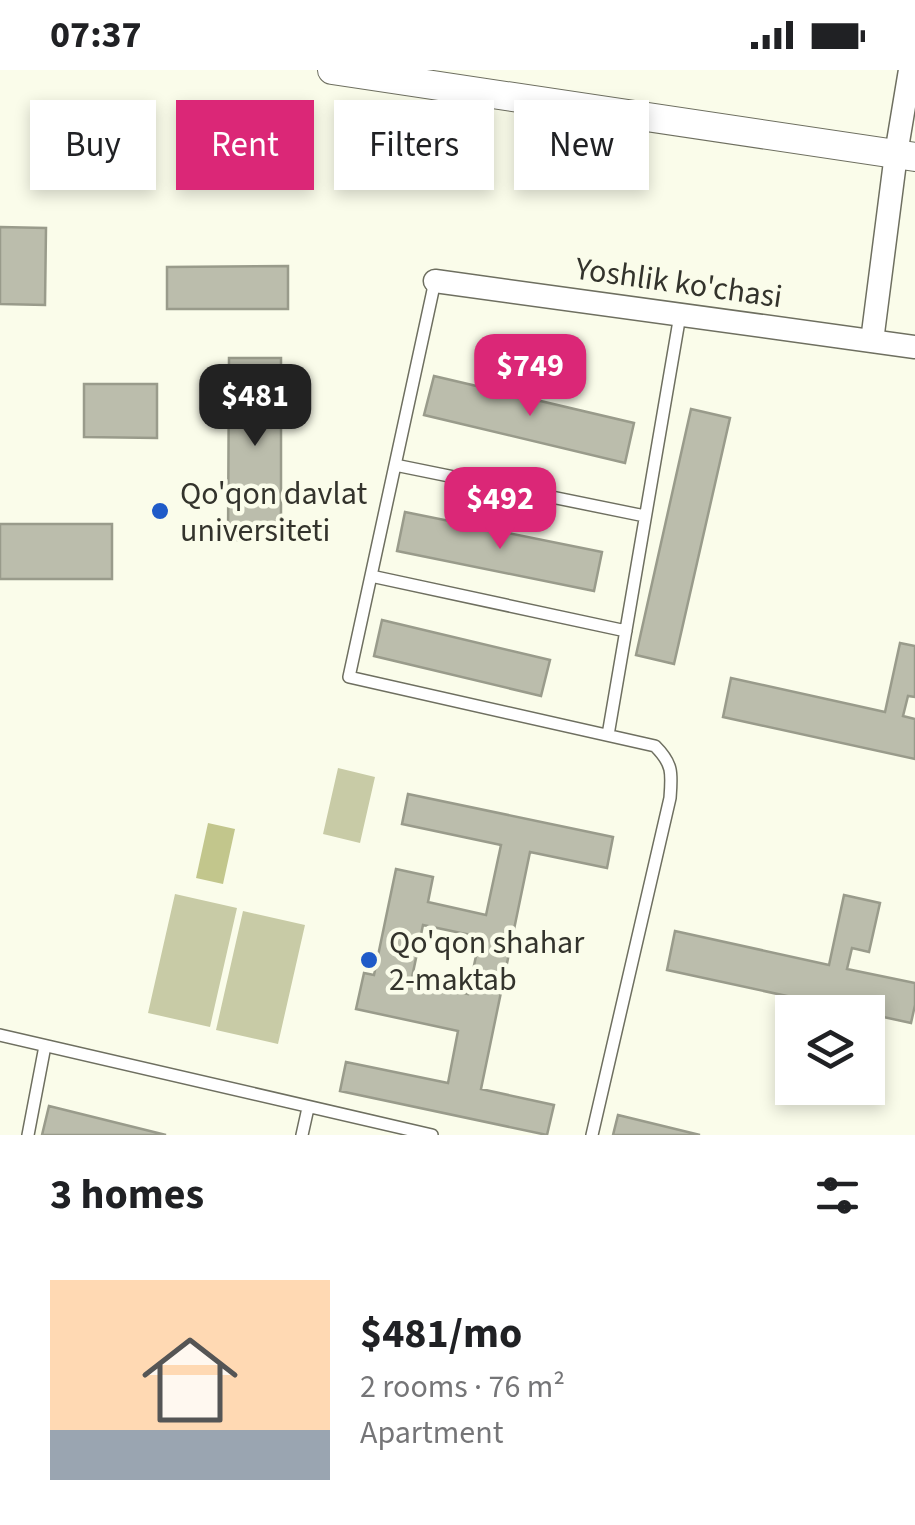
<!DOCTYPE html>
<meta charset="utf-8">
<style>
body{margin:0;font-family:"Source Sans 3",sans-serif;background:#f2f2f2;color:#202124;height:100vh;display:flex;flex-direction:column;font-size:38px;white-space:nowrap}
*{box-sizing:border-box;margin:0}
p{font-size:32px;color:#757577}
.icon{flex:none;width:55px;height:55px;fill:none;stroke:currentColor;stroke-width:2;stroke-linecap:round;stroke-linejoin:round}
.map{position:relative;height:1065px;overflow:hidden}
.details{display:flex;flex-direction:column;background:#fff;flex:1}
.details>*{flex:none}
.hud{position:absolute;left:30px;top:30px;width:855px;height:90px;display:flex;gap:20px}
.fabs{position:absolute;left:775px;top:925px;display:grid;gap:20px}
.fabs a{display:grid;place-items:center;width:110px;height:110px;border-radius:0px;background:#fff;box-shadow:0 5px 15px #0003;font-size:50px}
.price{position:absolute;translate:-50% -85px;padding:0 22px;border-radius:20px;background:#db2777;color:#fff;font-size:32px;line-height:65px;filter:drop-shadow(0 2px 5px #0008)}
.price::after{content:'';position:absolute;left:50%;top:60px;width:30px;height:22px;margin-left:-15px;background:inherit;clip-path:polygon(0 0,100% 0,50% 100%)}
.price.on{background:#222;color:#fff}
ul{padding:0;list-style:none}
li{display:flex;align-items:center;gap:30px;height:250px;padding:0 50px}
li span{display:grid;place-items:center;flex:none;width:280px;height:200px;border-radius:0px;color:#555}
li>.icon{margin-inline-start:auto}
span .icon{width:120px;height:120px;fill:#fffc;stroke-width:1}
li b{font-size:42px}
h2{display:flex;justify-content:space-between;align-items:center;height:120px;padding:0 50px;font-size:42px}
.tag{padding:0 35px;border-radius:0px;background:#fff;box-shadow:0 5px 15px #0003;font-size:35px;line-height:90px}
.tag.on{background:#db2777;color:#fff}
.status{display:flex;justify-content:space-between;align-items:center;height:70px;padding:0 50px;background:#fff;direction:ltr}
.status svg{height:28px;fill:currentColor}
.map>svg:first-child{display:block}
</style>
<div class="status"><b>07:37</b><svg viewBox="0 0 49 12"><path d="M0 12V9h3v3zM5 12V6h3v6zM10 12V3h3v9zM15 12V0h3v12zM26 1h20v11H26zM47 4h2v5h-2z"/></svg></div>
<div class="map">
<svg width="915" height="1065" viewBox="0 0 915 1065">
<rect width="100%" height="100%" fill="#fafcea"/>
<path fill="#c8cba6" d="M338 698 375 707 360 773 323 764Z
M175 824 237 838 210 957 148 943Z
M243 841 305 855 278 974 216 960Z"/>
<path fill="#c2c68c" d="M208 753 235 759 223 814 196 808Z"/>
<path fill="#bbbdac" stroke="#999b8b" stroke-width="2.5" fill-rule="evenodd" d="M0 157 46 158 45 235 0 234Z
M288 196V239H167V197Z
M229 288H281V470H228Z
M434 306 634 353 625 393 424 345Z
M84 314H157V368L84 367Z
M691 339 730 348 674 594 636 585Z
M405 442 602 482 594 521 397 481Z
M0 454H112V509H0Z
M382 550 550 590 541 626 374 586Z
M900 573 915 576V627L908 626 903 646 915 649V689L723 647 731 608 885 642Z
M408 724 613 767 607 798 530 782 481 1019 554 1035 547 1065 340 1021 346 992 448 1013 458 961 356 939 364 903 374 905 396 799 433 807 428 832 486 845 501 775 402 754ZM423 855 480 867 468 924 411 912Z
M844 825 880 833 869 882 852 878 847 899 915 913V935L911 953 667 900 675 861 829 895Z
M49 1036 166 1065H42Z
M618 1045 700 1065H613Z"/>
<g fill="none" stroke-linecap="round" stroke-linejoin="round">
<defs>
<path id="service" d="M435 211 349 607 655 676C673 694 672 703 670 728L592 1065
M395 395 645 446
M371 506 626 561
M608 665 680 245
M0 965 432 1065
M28 1065 45 976
M302 1065 308 1038"/>
<path id="minor" d="M435 211 915 277
M872 271 896 84 910 0"/>
<path id="tertiary" d="M332 0 915 87"/>
</defs>
<use href="#service" stroke="#6e6f60" stroke-width="14"/>
<use href="#minor" stroke="#6e6f60" stroke-width="25"/>
<use href="#tertiary" stroke="#6e6f60" stroke-width="30"/>
<use href="#service" stroke="#fff" stroke-width="11"/>
<use href="#minor" stroke="#fff" stroke-width="22"/>
<use href="#tertiary" stroke="#fff" stroke-width="28"/>
</g>
<g fill="#1f5bc8" stroke="#fafcea" stroke-width="4">
<circle cx="160" cy="441" r="10"/>
<circle cx="369" cy="890" r="10"/>
</g>
<g text-anchor="middle" stroke-width="9" stroke-linejoin="round" paint-order="stroke">
<g font-size="32" fill="#33332c" stroke="#fafcea">
<text transform="translate(679 212) rotate(8)" y="11">Yoshlik ko'chasi</text>
</g>
<g font-size="32" fill="#33332c" stroke="#fafcea" text-anchor="start">
<text x="180" y="434">Qo'qon davlat<tspan x="180" dy="37">universiteti</tspan></text>
<text x="389" y="883">Qo'qon shahar<tspan x="389" dy="37">2-maktab</tspan></text>
</g>
</g>
</svg>
<div class="fabs">
<a><svg class="icon" aria-label="layers" viewBox="0 0 24 24"><path d="M12 4l9 5-9 5-9-5zM3 14l9 5 9-5"/></svg></a>
</div>
<b class="price" style="left:530px;top:349px">$749</b>
<b class="price on" style="left:255px;top:379px">$481</b>
<b class="price" style="left:500px;top:482px">$492</b>
<div class="hud">
<a class="tag">Buy</a>
<a class="tag on">Rent</a>
<a class="tag">Filters</a>
<a class="tag">New</a>
</div>
</div>
<section class="details">
<h2>3 homes<svg class="icon" aria-label="filters" viewBox="0 0 24 24"><path d="M4 7h16M4 17h16"/><circle cx="9" cy="7" r="2"/><circle cx="15" cy="17" r="2"/></svg></h2>
<ul>
<li><span style="background:linear-gradient(#ffd9b3 75%,#9aa5b1 0)"><svg class="icon" aria-label="home" viewBox="0 0 24 24"><path d="M3 11l9-7 9 7M6 9v11h12V9"/></svg></span><div><b>$481/mo</b><p>2 rooms · 76 m²</p><p>Apartment</p></div></li>
</ul>
</section>
